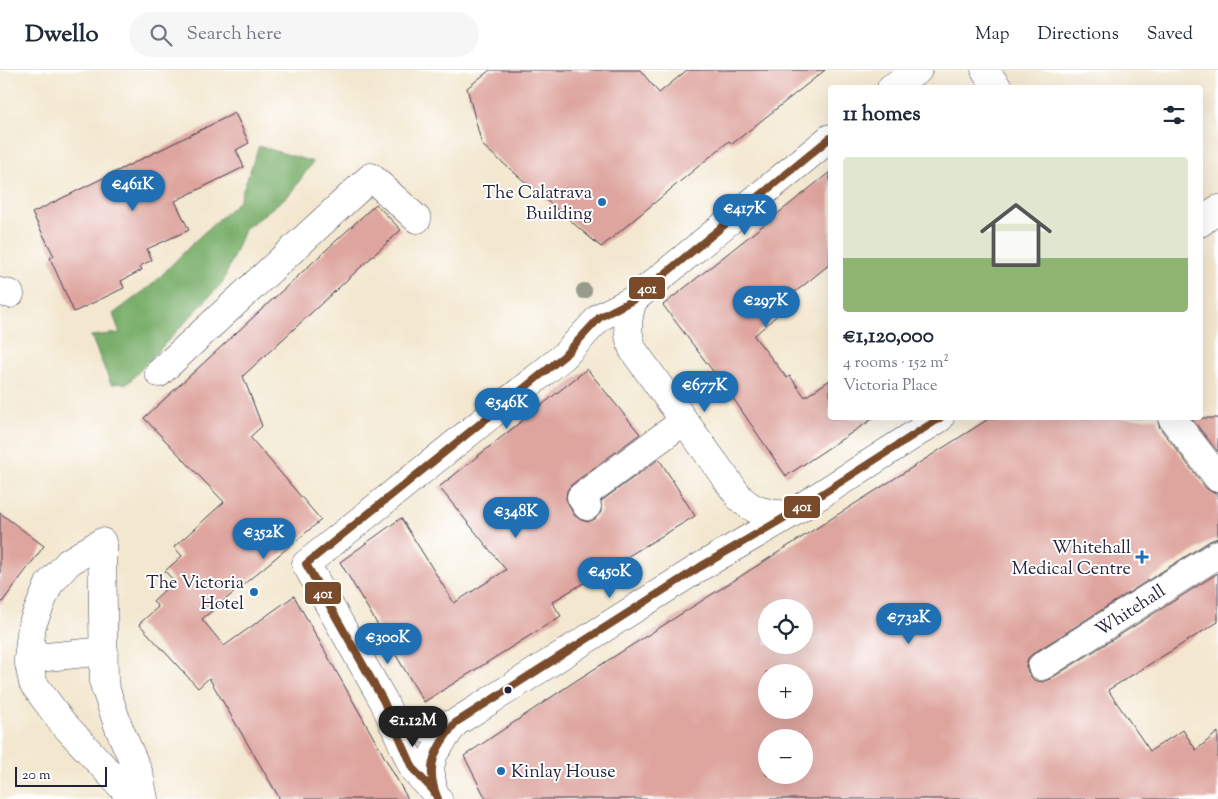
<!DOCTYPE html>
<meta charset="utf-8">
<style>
body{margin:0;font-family:"Sorts Mill Goudy",serif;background:#f6f6f7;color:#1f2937;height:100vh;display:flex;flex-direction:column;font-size:19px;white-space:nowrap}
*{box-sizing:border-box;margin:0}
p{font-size:16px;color:#747a83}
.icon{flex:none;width:28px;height:28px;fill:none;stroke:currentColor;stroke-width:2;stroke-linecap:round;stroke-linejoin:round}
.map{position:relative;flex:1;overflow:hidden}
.panel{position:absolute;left:828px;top:15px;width:375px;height:335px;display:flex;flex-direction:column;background:#fff;border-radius:5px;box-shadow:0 5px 20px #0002}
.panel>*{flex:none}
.buttons{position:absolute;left:758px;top:529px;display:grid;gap:10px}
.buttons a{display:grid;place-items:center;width:55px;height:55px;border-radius:50%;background:#fff;box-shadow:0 5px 20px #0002;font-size:25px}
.scale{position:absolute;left:15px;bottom:12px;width:92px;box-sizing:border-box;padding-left:5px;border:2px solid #22223b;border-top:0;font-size:14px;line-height:18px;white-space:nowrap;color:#22223b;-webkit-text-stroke:4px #fff;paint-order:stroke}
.price{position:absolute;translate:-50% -42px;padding:0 11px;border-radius:18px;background:#1f6fb2;color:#fff;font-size:16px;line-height:32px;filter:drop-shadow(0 1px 2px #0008)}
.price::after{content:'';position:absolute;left:50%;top:30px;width:15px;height:11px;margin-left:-8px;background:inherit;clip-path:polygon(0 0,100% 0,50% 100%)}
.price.active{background:#222;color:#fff}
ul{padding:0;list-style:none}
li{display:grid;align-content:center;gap:10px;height:265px;padding:0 15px}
li span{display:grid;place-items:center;height:155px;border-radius:5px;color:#555}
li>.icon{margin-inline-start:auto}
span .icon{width:90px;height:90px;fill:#fffc;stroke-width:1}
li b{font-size:21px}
h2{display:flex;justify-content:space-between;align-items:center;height:60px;padding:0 15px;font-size:21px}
header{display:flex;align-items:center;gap:30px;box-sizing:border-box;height:70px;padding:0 25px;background:#fff;border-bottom:1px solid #e0e1e3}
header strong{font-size:24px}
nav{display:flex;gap:28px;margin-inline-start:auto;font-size:18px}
.search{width:350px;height:45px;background:#f6f6f7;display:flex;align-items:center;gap:12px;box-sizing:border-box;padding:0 18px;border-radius:28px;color:#747a83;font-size:19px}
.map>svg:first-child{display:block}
</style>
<header>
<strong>Dwello</strong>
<div class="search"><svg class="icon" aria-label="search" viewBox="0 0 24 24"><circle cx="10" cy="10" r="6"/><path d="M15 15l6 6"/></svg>Search here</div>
<nav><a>Map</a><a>Directions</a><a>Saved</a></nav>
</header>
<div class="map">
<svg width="1218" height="729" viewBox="0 0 1218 729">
<rect width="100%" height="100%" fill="#fff"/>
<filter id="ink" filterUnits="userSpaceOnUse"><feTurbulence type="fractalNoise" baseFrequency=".02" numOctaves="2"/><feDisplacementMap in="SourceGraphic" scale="10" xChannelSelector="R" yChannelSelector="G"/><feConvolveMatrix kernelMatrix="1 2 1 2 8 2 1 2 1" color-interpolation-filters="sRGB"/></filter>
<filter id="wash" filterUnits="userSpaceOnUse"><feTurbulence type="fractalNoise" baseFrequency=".0096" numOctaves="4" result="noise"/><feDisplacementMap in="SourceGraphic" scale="20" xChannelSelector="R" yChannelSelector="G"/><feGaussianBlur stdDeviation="1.12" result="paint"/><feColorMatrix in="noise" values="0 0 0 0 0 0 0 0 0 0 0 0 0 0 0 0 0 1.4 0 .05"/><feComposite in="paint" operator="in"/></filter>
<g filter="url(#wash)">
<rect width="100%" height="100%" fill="#f3e7cf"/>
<path fill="#79af6b" stroke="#4e6853" d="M259 76 313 92 290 124 244 160 223 212 128 313 111 314 91 266 120 263 113 244 153 214 197 169 239 131Z"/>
<g id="blocks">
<path fill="#dea49e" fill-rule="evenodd" d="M490 0H640L659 23 687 0H825L732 74 729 71 601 177 482 75 467 18Z
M235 43 249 73 236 80 244 97 175 131 189 160 147 179 152 190 140 196 142 200 121 211 124 218 74 242 50 188 54 186 32 143Z
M830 102V194L789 227 792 232 754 266 787 308 790 306 805 327 830 310V348H874L786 406 731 325 663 235Z
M376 134 401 160 243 306 262 356 250 367 321 450 202 549 224 576 294 526 408 729H280L209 608 198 618 139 554 158 537 153 531 174 511 165 501 182 486 174 477 224 432 144 348Z
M587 299 640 364 571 415 567 421 566 429 574 445 581 450 588 452 595 449 601 442V431L659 389 695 446 552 532 561 546 424 632 340 492 401 448 454 533 506 500 439 417Z
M990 348H1157L1160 358 1206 418 1212 422 1218 423V468L1210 471 1034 583 1028 588 1026 596 1029 604 1034 610 1042 612 1050 609 1218 503V552L1108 620 1150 681 1183 660 1196 680 1218 662V729H486L464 686 577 610ZM766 538H804V575H766ZM766 602H804V640H766ZM766 668H804V705H766Z
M1191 348H1218V382Z
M0 443 44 476 0 535Z"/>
</g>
</g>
<g filter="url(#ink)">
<use href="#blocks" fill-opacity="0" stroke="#414051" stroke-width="1"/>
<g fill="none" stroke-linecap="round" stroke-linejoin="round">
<defs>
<path id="minor" d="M985 0 998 18
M0 222 10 224
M633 230C627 250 626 260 633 280L740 428C755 443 768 443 789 445
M159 303 371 107 417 149
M1172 348 1218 408
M587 436 581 427 684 351
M28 589 104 581
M1042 596 1218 484
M142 729 123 718 61 651 33 613 28 589 32 555 49 514 69 492 102 472 104 614 119 658 139 704 144 729"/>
<path id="major" d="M891 18 918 0
M1200 153 1218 139
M393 654C419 661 428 660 455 653L700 497 789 445 940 348
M433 720 430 697 434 683 455 653
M438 729 433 720 414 700 383 630 306 494 564 286 600 247 633 230 830 68"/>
</defs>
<use href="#minor" stroke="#414051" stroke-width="29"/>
<use href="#major" stroke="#414051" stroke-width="29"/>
<use href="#minor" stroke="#fff" stroke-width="28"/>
<use href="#major" stroke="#fff" stroke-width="28"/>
<defs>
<path id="bus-1" d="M438 729 433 720 414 700 383 630 306 494 564 286 600 247 633 230 830 68
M438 729C424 696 435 680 455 653L700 497 789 445 940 348"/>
</defs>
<use href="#bus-1" stroke="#fff" stroke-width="11"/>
<use href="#bus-1" stroke="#7a4b2a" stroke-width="8"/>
</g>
<circle fill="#979b8a" cx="584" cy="221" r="8"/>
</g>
<g fill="#1f6fb2" stroke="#fff" stroke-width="2">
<circle cx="602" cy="132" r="5"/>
<path d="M1139.5 479.5h5v5h5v5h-5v5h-5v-5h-5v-5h5z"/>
<circle cx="254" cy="522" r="5"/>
<circle cx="501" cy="701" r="5"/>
</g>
<circle fill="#22223b" stroke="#fff" stroke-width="2" cx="508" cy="620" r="4.5"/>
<g text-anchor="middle" stroke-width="4" stroke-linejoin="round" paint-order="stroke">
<g font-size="18" fill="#22223b" stroke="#fff" text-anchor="end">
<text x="592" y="128">The Calatrava<tspan x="592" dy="21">Building</tspan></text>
<text x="1131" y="483">Whitehall<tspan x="1131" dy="21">Medical Centre</tspan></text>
<text x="244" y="518">The Victoria<tspan x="244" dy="21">Hotel</tspan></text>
<text x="511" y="707" text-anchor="start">Kinlay House</text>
</g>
<g font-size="18" fill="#22223b" stroke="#fff">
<text transform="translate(1130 540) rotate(-33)" y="6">Whitehall</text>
</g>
</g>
<g stroke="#fff" stroke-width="2">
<rect x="628" y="206" width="38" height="24" rx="5" fill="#7a4b2a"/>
<rect x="783" y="425" width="38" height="24" rx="5" fill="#7a4b2a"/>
<rect x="304" y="511" width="38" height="24" rx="5" fill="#7a4b2a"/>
</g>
<g font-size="14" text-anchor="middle" font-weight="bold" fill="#fff">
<text x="647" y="223">401</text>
<text x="802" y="441">401</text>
<text x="323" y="528">401</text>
</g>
</svg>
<div class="buttons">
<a><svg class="icon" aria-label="locate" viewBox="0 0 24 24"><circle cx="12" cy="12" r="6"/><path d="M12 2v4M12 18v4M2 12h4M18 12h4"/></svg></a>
<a>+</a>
<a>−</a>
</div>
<div class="scale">20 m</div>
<b class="price" style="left:133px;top:142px">€461K</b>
<b class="price" style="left:745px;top:166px">€417K</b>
<b class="price" style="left:766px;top:258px">€297K</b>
<b class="price" style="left:705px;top:343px">€677K</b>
<b class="price" style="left:507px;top:360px">€546K</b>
<b class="price" style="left:516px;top:469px">€348K</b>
<b class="price" style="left:264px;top:490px">€352K</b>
<b class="price" style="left:610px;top:529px">€450K</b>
<b class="price" style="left:909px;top:575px">€732K</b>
<b class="price" style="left:388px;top:595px">€300K</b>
<b class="price active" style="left:413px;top:678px">€1.12M</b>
<section class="panel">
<h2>11 homes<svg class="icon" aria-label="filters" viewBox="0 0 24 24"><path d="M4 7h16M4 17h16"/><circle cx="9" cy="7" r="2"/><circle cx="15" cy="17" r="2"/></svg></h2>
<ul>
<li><span style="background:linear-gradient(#dfe7d0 65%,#8fb573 0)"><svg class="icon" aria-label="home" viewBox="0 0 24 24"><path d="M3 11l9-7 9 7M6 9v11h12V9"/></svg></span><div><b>€1,120,000</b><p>4 rooms · 152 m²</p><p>Victoria Place</p></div></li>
</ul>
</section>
</div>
